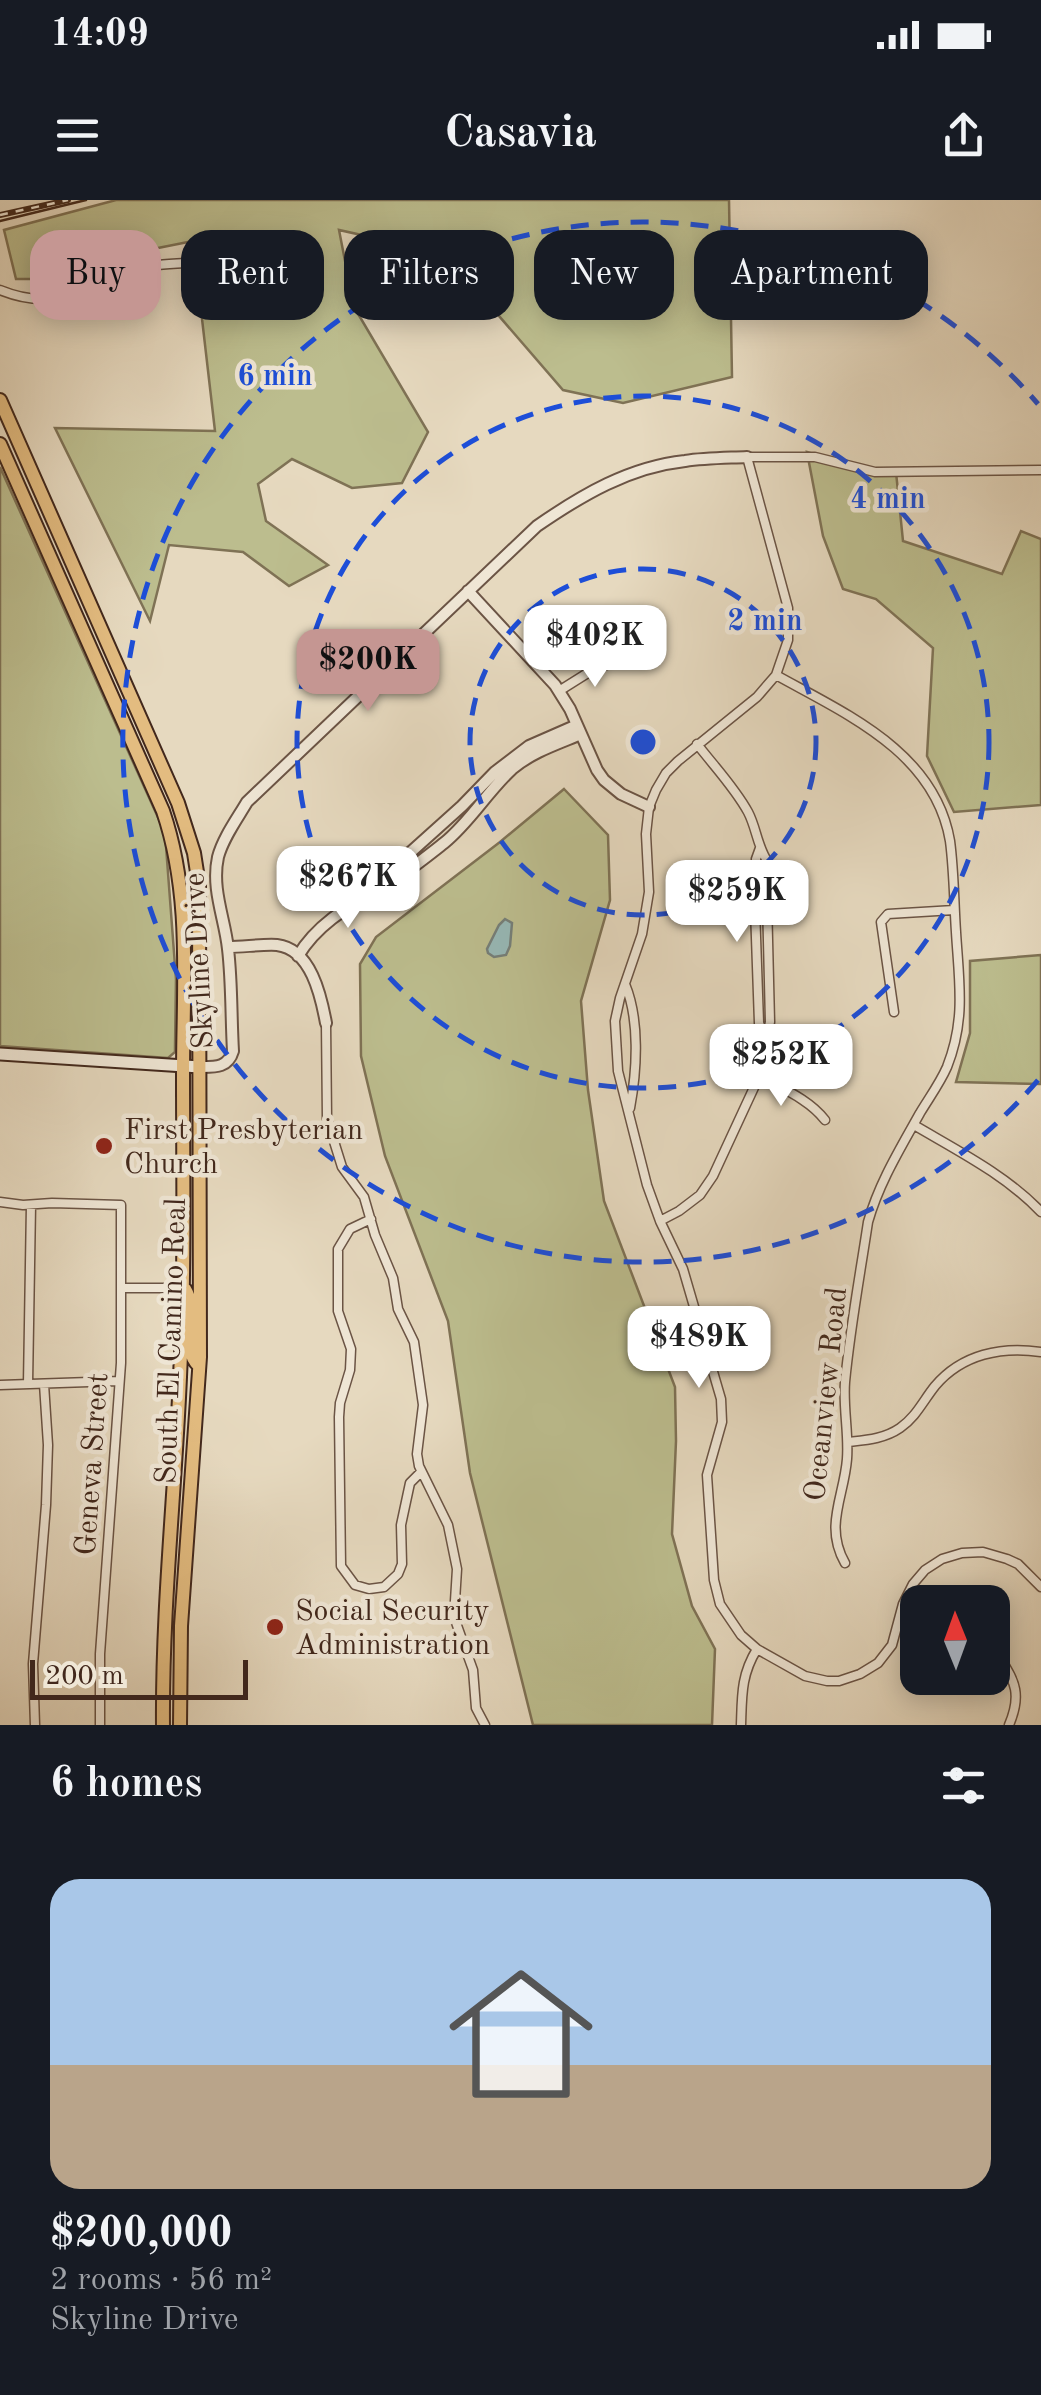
<!DOCTYPE html>
<meta charset="utf-8">
<style>
body{margin:0;font-family:"Old Standard TT",serif;background:#242831;color:#f1f3f6;height:100vh;display:flex;flex-direction:column;font-size:38px;white-space:nowrap}
*{box-sizing:border-box;margin:0}
p{font-size:32px;color:#9ea1a6}
.icon{flex:none;width:55px;height:55px;fill:none;stroke:currentColor;stroke-width:2;stroke-linecap:round;stroke-linejoin:round}
.map{position:relative;height:1525px;overflow:hidden}
.panel{display:flex;flex-direction:column;background:#171b24;flex:1}
.panel>*{flex:none}
.guide{position:absolute;left:30px;top:30px;width:982px;height:90px;display:flex;gap:20px}
.needle{width:65px;rotate:359deg}
.buttons{position:absolute;left:900px;top:1385px;display:grid;gap:20px}
.buttons a{display:grid;place-items:center;width:110px;height:110px;border-radius:20px;background:#171b24;box-shadow:0 5px 25px #0003;font-size:50px}
.scale{position:absolute;left:30px;bottom:25px;width:218px;box-sizing:border-box;padding-left:10px;border:5px solid #42281c;border-top:0;font-size:28px;line-height:35px;white-space:nowrap;color:#42281c;-webkit-text-stroke:8px #efe6d5;paint-order:stroke}
.price{position:absolute;translate:-50% -85px;padding:0 22px;border-radius:20px;background:#fff;color:#222;font-size:32px;line-height:65px;filter:drop-shadow(0 2px 5px #0008)}
.price::after{content:'';position:absolute;left:50%;top:60px;width:30px;height:22px;margin-left:-15px;background:inherit;clip-path:polygon(0 0,100% 0,50% 100%)}
.price.current{background:#c59692;color:#111}
ul{padding:0;list-style:none}
li{display:grid;align-content:center;gap:20px;height:530px;padding:0 50px}
li span{display:grid;place-items:center;height:310px;border-radius:30px;color:#555}
li>.icon{margin-inline-start:auto}
span .icon{width:180px;height:180px;fill:#fffc;stroke-width:1}
li b{font-size:42px}
h2{display:flex;justify-content:space-between;align-items:center;height:120px;padding:0 50px;font-size:42px}
.chip{padding:0 35px;border-radius:30px;background:#171b24;box-shadow:0 5px 25px #0003;font-size:35px;line-height:90px}
.chip.current{background:#c59692;color:#111}
.status{display:flex;justify-content:space-between;align-items:center;height:70px;padding:0 50px;background:#171b24;direction:ltr}
.status svg{height:28px;fill:currentColor}
header{display:flex;justify-content:space-between;align-items:center;height:130px;padding:0 50px;background:#171b24;font-size:45px;font-weight:800}
.map>svg:first-child{display:block}
</style>
<div class="status"><b>14:09</b><svg viewBox="0 0 49 12"><path d="M0 12V9h3v3zM5 12V6h3v6zM10 12V3h3v9zM15 12V0h3v12zM26 1h20v11H26zM47 4h2v5h-2z"/></svg></div>
<header><svg class="icon" aria-label="menu" viewBox="0 0 24 24"><path d="M4 6h16M4 12h16M4 18h16"/></svg>Casavia<svg class="icon" aria-label="share" viewBox="0 0 24 24"><path d="M12 15V3M7 8l5-5 5 5M5 13v7h14v-7"/></svg></header>
<div class="map">
<svg width="1041" height="1525" viewBox="0 0 1041 1525">
<rect width="100%" height="100%" fill="#e6d9bf"/>
<filter id="stains"><feTurbulence type="fractalNoise" baseFrequency=".002" numOctaves="4"/><feColorMatrix values="0 0 0 0 .2 0 0 0 0 .09 0 0 0 0 .02 0 0 0 .5 -.17"/></filter>
<radialGradient id="worn" r=".72"><stop offset=".6" stop-color="#630" stop-opacity="0"/><stop offset="1" stop-color="#630" stop-opacity=".3"/></radialGradient>
<path fill="#bcbd8e" stroke="#7f7255" stroke-width="2.5" d="M116 0H729L732 177 623 203 563 190 486 101 415 47 339 30 354 107 428 232 402 283 352 288 292 259 258 284 266 321 328 365 289 386 243 352 169 345 150 421 55 228 215 231 193 41 133 53 75 79H16L4 30Z
M807 252 865 271 896 272 903 341 1002 374 1021 331 1041 339V605L954 612 927 556 933 448 876 399 843 389 823 336Z
M0 267 165 633 176 779 175 847V852L168 858 0 846Z
M564 589 608 635 610 700 581 801 588 890 604 1001 675 1187 676 1241 672 1334 692 1406 715 1449 712 1525H533L470 1273 448 1121 385 956 361 856 360 764 376 737 500 642Z
M1041 755V884L956 882 970 833V761Z"/>
<path fill="#97b9b7" stroke="#757f79" stroke-width="2.5" d="M505 719 512 723 510 746 506 755 494 757 488 753 487 749 499 725Z"/>
<g fill="none" stroke-linecap="round" stroke-linejoin="round">
<defs>
<path id="minor" d="M0 90C57 113 80 87 130 71 148 65 167 64 186 63
M1041 270 875 272 815 257H747L788 408V440L776 475 757 497 678 561 666 573 656 590 649 607 646 634 649 692 642 734 620 798 615 821 618 871 647 985 660 1021 683 1069 721 1199 722 1222 707 1275 714 1380 720 1404 741 1435 757 1449 805 1476 827 1481H839L860 1474 878 1463 892 1445 903 1404 913 1384 925 1370 942 1359 962 1353 983 1352 1007 1359 1018 1364 1041 1387
M776 475C846 514 935 552 950 641 954 671 954 702 956 732 959 782 966 819 947 867 940 883 929 898 920 913 900 949 879 983 868 1022 860 1075 850 1129 845 1182 843 1208 849 1234 847 1259 844 1297 824 1326 845 1363
M559 491 594 469 618 461
M760 648 756 659 755 709 759 823 766 841
M625 784C640 820 637 870 630 908
M894 812 881 722 888 714 954 710
M326 823 327 919 342 967 364 997 375 1035 393 1078 398 1109 414 1142 423 1205 417 1254 419 1266 448 1325 457 1369 454 1417 473 1470 476 1508 485 1525
M758 875C781 888 809 899 825 920
M914 925C958 951 1006 975 1041 1012
M0 1002 23 1005 52 1003 121 1005V1163L100 1454V1525
M371 1019 350 1029 338 1049V1111L351 1149 350 1170 340 1203 339 1217 341 1366 355 1385 369 1389 384 1387 398 1374 402 1364 401 1325 410 1283 421 1272
M660 1021 679 1011 700 995 713 976 757 881 770 822 766 659C757 644 756 627 748 612 735 588 714 566 697 544
M121 1088H182
M28 1184 31 1005
M0 1185 119 1181
M848 1242C866 1240 884 1239 900 1228 916 1217 923 1201 935 1186 962 1154 1002 1146 1041 1152
M992 1443C1010 1477 1025 1487 1009 1525
M35 1525 33 1464 46 1305 48 1245 44 1184
M741 1525C742 1495 741 1475 757 1449"/>
<path id="tertiary" d="M468 391 555 485 570 509 597 570 604 580 621 594 649 607
M381 683 393 668 462 606 495 572 529 546 577 525
M228 747C244 747 262 744 277 745 311 749 321 796 326 823
M298 756C322 716 363 700 400 676 415 666 430 654 444 643 470 622 487 592 512 569 532 552 557 544 581 534
M200 867C215 867 228 868 233 851 231 817 232 783 228 749 225 719 211 689 218 657 223 638 237 619 247 602L537 326C582 295 629 267 685 261 705 258 726 258 747 257"/>
<path id="secondary" d="M0 854 200 867"/>
<path id="primary" d="M0 200 178 603 194 653 199 685 200 1157 181 1426 180 1525
M0 244 163 611C192 696 183 785 183 874 183 975 185 1076 180 1177 175 1293 162 1409 163 1525
M185 1089C199 1111 179 1148 199 1166"/>
</defs>
<use href="#minor" stroke="#6b5445" stroke-width="11"/>
<use href="#tertiary" stroke="#6b5445" stroke-width="14"/>
<use href="#secondary" stroke="#42281c" stroke-width="15"/>
<use href="#primary" stroke="#42281c" stroke-width="16"/>
<use href="#minor" stroke="#efe6d5" stroke-width="8"/>
<use href="#tertiary" stroke="#efe6d5" stroke-width="10"/>
<use href="#secondary" stroke="#efe6d5" stroke-width="11"/>
<use href="#primary" stroke="#e3bc80" stroke-width="12"/>
<path stroke="#42281c" stroke-width="2.5" d="M0 21 86 0"/>
<defs>
<path id="rail" d="M0 15 68 0"/>
</defs>
<use href="#rail" stroke="#42281c" stroke-width="6"/>
<use href="#rail" stroke="#efe6d5" stroke-width="2.5" stroke-dasharray="8" stroke-linecap="butt"/>
</g>
<g fill="none" stroke="#1d4ed8" stroke-width="5" stroke-dasharray="18 12">
<circle cx="643" cy="542" r="173"/>
<circle cx="643" cy="542" r="346"/>
<path d="M1038 880A520 520 0 1 1 1038 204"/>
</g>
<g fill="#8f2418" stroke="#efe6d5" stroke-width="4">
<circle cx="104" cy="946" r="10"/>
<circle cx="275" cy="1427" r="10"/>
</g>
<g text-anchor="middle" stroke-width="9" stroke-linejoin="round" paint-order="stroke">
<g font-size="30" fill="#42281c" stroke="#efe6d5">
<text transform="translate(198 761) rotate(-93)" y="10">Skyline Drive</text>
<text transform="translate(170 1141) rotate(-88)" y="10">South El Camino Real</text>
<text transform="translate(825 1194) rotate(-84)" y="10">Oceanview Road</text>
<text transform="translate(91 1264) rotate(-86)" y="10">Geneva Street</text>
</g>
<g font-size="30" fill="#42281c" stroke="#efe6d5" text-anchor="start">
<text x="124" y="939">First Presbyterian<tspan x="124" dy="34">Church</tspan></text>
<text x="295" y="1420">Social Security<tspan x="295" dy="34">Administration</tspan></text>
</g>
</g>
<circle cx="643" cy="542" r="15" fill="#1d4ed8" stroke="#efe6d5" stroke-width="5"/>
<g font-size="30" text-anchor="middle" font-weight="bold" fill="#1d4ed8" stroke="#efe6d5" stroke-width="9" stroke-linejoin="round" paint-order="stroke">
<text x="275" y="185">6 min</text>
<text x="888" y="308">4 min</text>
<text x="765" y="430">2 min</text>
</g>
<rect width="100%" height="100%" filter="url(#stains)"/>
<rect width="100%" height="100%" fill="url(#worn)"/>
</svg>
<div class="buttons">
<a><svg class="needle" viewBox="-14 -14 28 28"><path d="M0-13l5 13h-10z" fill="#e53935"/><path d="M0 13l5-13h-10z" fill="#9ea1a6"/></svg></a>
</div>
<div class="scale">200 m</div>
<b class="price" style="left:595px;top:490px">$402K</b>
<b class="price current" style="left:368px;top:514px">$200K</b>
<b class="price" style="left:348px;top:731px">$267K</b>
<b class="price" style="left:737px;top:745px">$259K</b>
<b class="price" style="left:781px;top:909px">$252K</b>
<b class="price" style="left:699px;top:1191px">$489K</b>
<div class="guide">
<a class="chip current">Buy</a>
<a class="chip">Rent</a>
<a class="chip">Filters</a>
<a class="chip">New</a>
<a class="chip">Apartment</a>
</div>
</div>
<section class="panel">
<h2>6 homes<svg class="icon" aria-label="filters" viewBox="0 0 24 24"><path d="M4 7h16M4 17h16"/><circle cx="9" cy="7" r="2"/><circle cx="15" cy="17" r="2"/></svg></h2>
<ul>
<li><span style="background:linear-gradient(#a9c7e8 60%,#b9a48a 0)"><svg class="icon" aria-label="home" viewBox="0 0 24 24"><path d="M3 11l9-7 9 7M6 9v11h12V9"/></svg></span><div><b>$200,000</b><p>2 rooms · 56 m²</p><p>Skyline Drive</p></div></li>
</ul>
</section>
